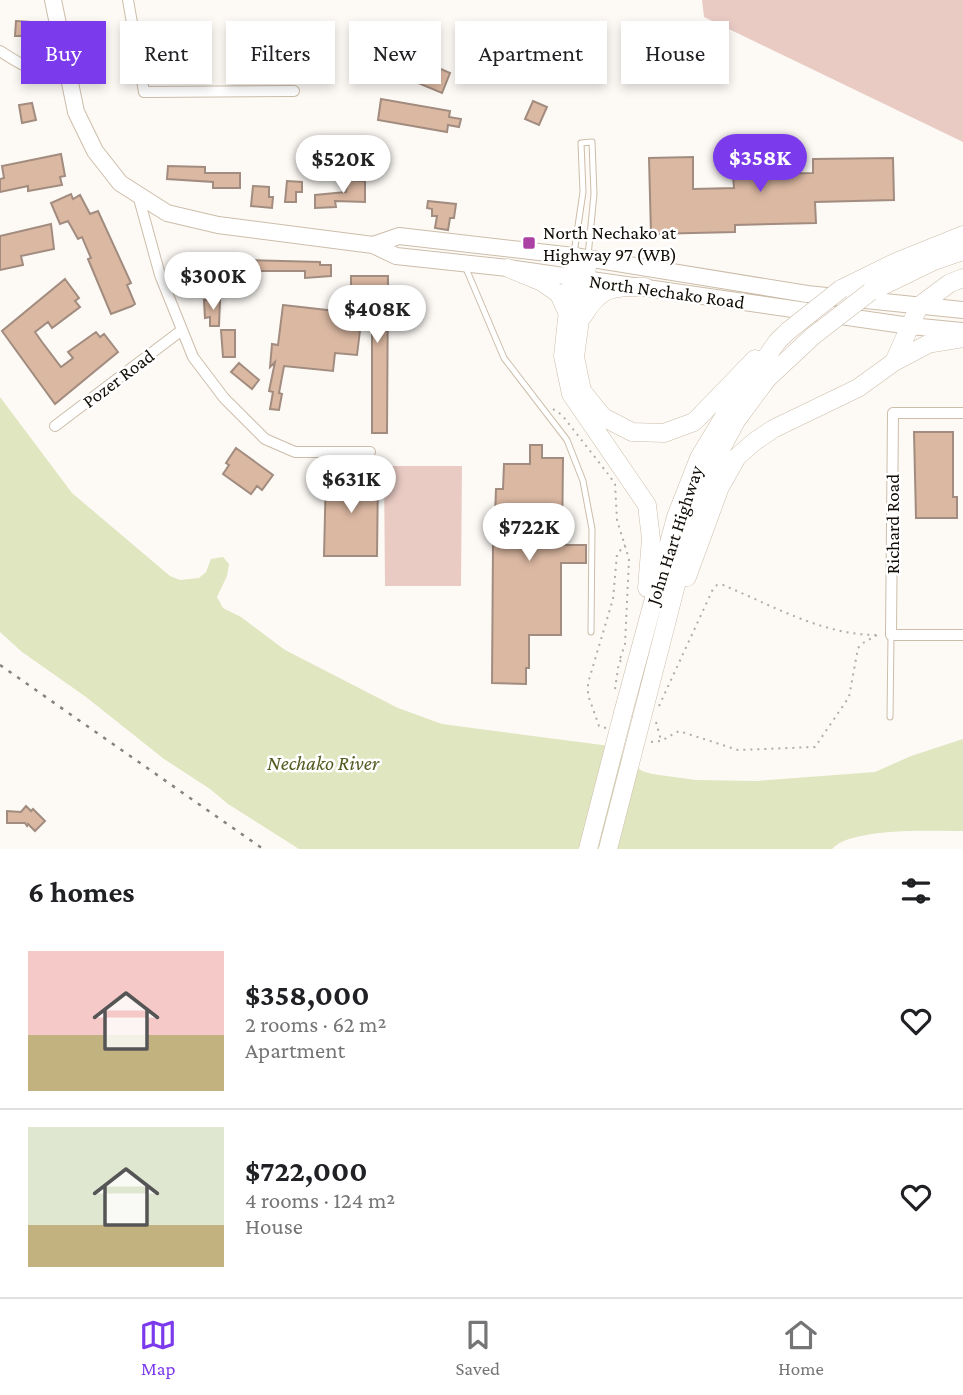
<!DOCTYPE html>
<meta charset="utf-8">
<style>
body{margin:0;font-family:"Crimson Pro",serif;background:#f6f6f6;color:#202124;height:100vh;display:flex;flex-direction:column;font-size:26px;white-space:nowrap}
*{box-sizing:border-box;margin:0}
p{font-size:23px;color:#757577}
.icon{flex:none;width:38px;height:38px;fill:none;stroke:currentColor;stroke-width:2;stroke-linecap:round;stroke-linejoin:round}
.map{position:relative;height:849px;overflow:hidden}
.details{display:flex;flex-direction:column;background:#fff;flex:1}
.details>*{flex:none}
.guide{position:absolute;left:21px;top:21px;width:922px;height:63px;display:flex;gap:14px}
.price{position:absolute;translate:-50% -60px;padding:0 16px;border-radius:24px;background:#fff;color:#222;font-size:23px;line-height:46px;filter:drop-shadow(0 2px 4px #0008)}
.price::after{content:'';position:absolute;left:50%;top:42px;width:21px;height:16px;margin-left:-10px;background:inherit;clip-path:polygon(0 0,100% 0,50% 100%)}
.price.selected{background:#7c3aed;color:#fff}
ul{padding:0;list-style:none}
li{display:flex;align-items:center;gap:21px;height:175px;padding:0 28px}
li+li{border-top:2px solid #e0e0e0}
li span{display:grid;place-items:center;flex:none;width:196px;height:140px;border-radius:0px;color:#555}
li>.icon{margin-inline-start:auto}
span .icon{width:84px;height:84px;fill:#fffc;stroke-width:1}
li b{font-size:30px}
h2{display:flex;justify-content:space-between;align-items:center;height:84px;padding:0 28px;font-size:30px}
.tag{padding:0 24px;border-radius:0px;background:#fff;box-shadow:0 4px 10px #0003;font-size:24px;line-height:63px}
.tag.selected{background:#7c3aed;color:#fff}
.dock{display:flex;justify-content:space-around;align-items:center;height:98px;border-top:2px solid #e0e0e0;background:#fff;font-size:19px;color:#757577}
.dock a{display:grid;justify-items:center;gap:4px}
.dock .selected{color:#7c3aed}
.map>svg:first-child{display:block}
</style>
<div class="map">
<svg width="963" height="849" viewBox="0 0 963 849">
<rect width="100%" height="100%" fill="#fdfaf6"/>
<path fill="#e9cbc4" d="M702 0H963V142L704 17Z
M384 466H462L461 586H385Z"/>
<path fill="#e0e6c0" d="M0 397 72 493 170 576 180 580 199 578 206 572 211 559 223 557 229 564 227 576 217 597 223 608 241 617 285 650 398 708 442 724 610 746 642 771 652 774 696 780 756 781 875 772 911 756 963 739V831C932 831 852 827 832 849H299L228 804 210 789 164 759 86 697 22 652 0 632Z"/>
<path fill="#dbb8a2" stroke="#a28c7f" stroke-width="2" d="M16 21 30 22V30H43V44L28 43V36H15Z
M396 49 450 73 442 93 387 70Z
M381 99 450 111 449 117 461 119 459 127 448 125 447 132 378 120Z
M533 101 547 107 539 125 525 119Z
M32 103 36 120 22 123 19 105Z
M61 154 65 176 60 177 62 185 28 191V186L0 192V179L4 178 2 166Z
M693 157V189L734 188 733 175 813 173V159L893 158 894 200 815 202 816 223 735 225V232L651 234 649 158Z
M168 166 205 167V173H240V188H213V182L167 179Z
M348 180 365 181V202L335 201 336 207 315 208V195L346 192Z
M287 181 302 182V192H296V202H285Z
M253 186 269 187V197H273L272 208 251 206Z
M71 194 73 199 80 195 90 214 98 211 131 283 127 285 135 304 132 306 111 314 88 259 91 258 82 237 78 239 68 221 60 224 51 203Z
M428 201 456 204 454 218H450L448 230 435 228 437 216H432V209L427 208Z
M51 224 54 249 21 256 23 265 0 270V236Z
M241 260 320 262V265H331V276L305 278V271H242Z
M351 276H388L387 433H372V293H351Z
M65 279 79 298 75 301 80 307 52 328 48 322 35 332 42 342 61 367 73 358 68 352 96 332 100 337 104 334 118 352 55 404 2 331Z
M204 300H220L219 326H210V317L205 318Z
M283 305 362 314 357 355 335 353 333 371 284 366 279 393 282 394 279 410 270 409 273 392 269 391 275 362 270 367 272 344 278 345Z
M221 330H235V357H223Z
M239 363 259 380 252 389 231 372Z
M914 432H953V497H957V518H916Z
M530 445H542V458H563L562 545H586V563H561V635H529V668H526V684L492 683 493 545H508V517H495L496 489H503L504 464H530Z
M236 448 273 475 262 490 257 486 251 494 223 474 229 465 226 463Z
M326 473 378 474 377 556H324Z
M26 806 31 811 33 809 45 821 35 831 28 824 27 826 25 823H7V811L21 812Z"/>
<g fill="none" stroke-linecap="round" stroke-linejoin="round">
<defs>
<path id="service" d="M574 253 583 192 581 143 592 142 594 194 588 256
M465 266 504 358 567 440 583 481 592 529 591 632
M890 717 891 635"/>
<path id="minor" d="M128 0 144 92 294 91
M0 51C24 67 39 75 68 76
M138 195 160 275 193 357 224 398 265 439 295 452H370
M963 413H893L891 635H963
M55 426 182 330"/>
<path id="secondary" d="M53 0 76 112 95 151 120 183 167 213 218 225 373 245 396 256 508 268 910 326 963 331
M373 245 399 236 574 256 807 294 963 310"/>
<path id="trunk" d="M574 256 563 356 571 394 647 505 651 539 647 588
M588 259 575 357 582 391 603 417 632 432 664 433 694 422 755 359
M508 268 542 282 559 294 568 314
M841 289 896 262 963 235
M870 292 934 261 963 251
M583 316C601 286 612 287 645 287
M894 362 919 306 950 283 963 278
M687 577 720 487 737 457 754 442 773 429 858 388 894 362 928 344 963 338
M623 713 676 517 699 458 725 415 777 342 788 331
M642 717 693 519 714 462 736 421 767 379 813 336"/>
</defs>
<use href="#service" stroke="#ccbda9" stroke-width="7"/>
<use href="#minor" stroke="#ccbda9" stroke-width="12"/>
<use href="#secondary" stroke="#ccbda9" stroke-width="18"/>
<use href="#trunk" stroke="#ccbda9" stroke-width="19"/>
<path stroke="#b0ada8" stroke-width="2" stroke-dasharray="2 5" stroke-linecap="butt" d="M553 409 562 415 608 474
M611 478 615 484 617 520 629 559 625 644 619 662
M615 689 619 662 623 659
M659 706 713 589 717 585H723C771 605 823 635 876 635
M656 722 661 740
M606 728 599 726 588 695V683L613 599 617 554 625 545
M651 742 661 741 679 731 738 750 815 747 849 697 858 648 863 643 877 635"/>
<use href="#service" stroke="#fff" stroke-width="5"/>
<use href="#minor" stroke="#fff" stroke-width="10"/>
<use href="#secondary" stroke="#fff" stroke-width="16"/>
<use href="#trunk" stroke="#fff" stroke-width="18"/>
<path stroke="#86827c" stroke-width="2.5" stroke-dasharray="3.5 7" stroke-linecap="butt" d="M0 665 263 849"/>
<defs>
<path id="trunk-bridge" d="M788 331 841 289
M813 336 870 292
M588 849 623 713
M608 849 642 717"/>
</defs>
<use href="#trunk-bridge" stroke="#ccbda9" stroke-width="19" stroke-linecap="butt"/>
<use href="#trunk-bridge" stroke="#fff" stroke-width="18"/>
</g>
<rect fill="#ab42a3" stroke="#fff" stroke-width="2.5" x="522" y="236" width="14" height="14" rx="3.5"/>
<g text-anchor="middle" stroke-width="5" stroke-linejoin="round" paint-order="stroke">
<g font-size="19" fill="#120d06" stroke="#fff" text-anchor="start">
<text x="543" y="239">North Nechako at<tspan x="543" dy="22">Highway 97 (WB)</tspan></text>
</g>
<g font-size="19" fill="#120d06" stroke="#fff">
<text transform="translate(667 291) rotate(8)" y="7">North Nechako Road</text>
<text transform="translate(118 378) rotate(-37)" y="7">Pozer Road</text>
<text transform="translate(892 524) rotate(-90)" y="7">Richard Road</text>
<text transform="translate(674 535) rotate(-72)" y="7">John Hart Highway</text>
</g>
<g font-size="21" font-style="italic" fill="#545b21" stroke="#fff">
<text x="323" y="770">Nechako River</text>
</g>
</g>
</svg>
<b class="price selected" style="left:760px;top:194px">$358K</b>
<b class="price" style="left:343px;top:195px">$520K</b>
<b class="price" style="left:213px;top:312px">$300K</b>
<b class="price" style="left:377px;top:345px">$408K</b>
<b class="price" style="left:351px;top:515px">$631K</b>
<b class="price" style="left:529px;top:563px">$722K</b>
<div class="guide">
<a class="tag selected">Buy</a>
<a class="tag">Rent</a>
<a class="tag">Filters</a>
<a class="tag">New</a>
<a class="tag">Apartment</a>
<a class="tag">House</a>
</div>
</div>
<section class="details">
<h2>6 homes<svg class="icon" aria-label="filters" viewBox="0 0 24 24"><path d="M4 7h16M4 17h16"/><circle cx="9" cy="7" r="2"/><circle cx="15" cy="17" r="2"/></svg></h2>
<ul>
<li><span style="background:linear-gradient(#f6c9c9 60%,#c2b280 0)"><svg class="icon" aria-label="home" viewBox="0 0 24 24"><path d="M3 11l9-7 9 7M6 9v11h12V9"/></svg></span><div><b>$358,000</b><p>2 rooms · 62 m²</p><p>Apartment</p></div><svg class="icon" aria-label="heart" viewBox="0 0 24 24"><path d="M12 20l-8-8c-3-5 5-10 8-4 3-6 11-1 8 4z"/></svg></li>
<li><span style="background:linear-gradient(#dfe7d0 70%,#c2b280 0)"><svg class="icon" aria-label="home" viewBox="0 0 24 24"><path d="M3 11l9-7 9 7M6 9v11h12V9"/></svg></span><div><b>$722,000</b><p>4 rooms · 124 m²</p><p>House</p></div><svg class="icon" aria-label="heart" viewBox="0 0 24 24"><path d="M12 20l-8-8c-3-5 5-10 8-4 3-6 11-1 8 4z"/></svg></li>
</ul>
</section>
<nav class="dock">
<a class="selected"><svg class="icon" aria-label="map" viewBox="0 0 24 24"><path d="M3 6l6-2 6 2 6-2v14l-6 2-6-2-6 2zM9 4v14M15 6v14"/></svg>Map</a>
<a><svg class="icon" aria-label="saved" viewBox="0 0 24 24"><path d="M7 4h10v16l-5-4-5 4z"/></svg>Saved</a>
<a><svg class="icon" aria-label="home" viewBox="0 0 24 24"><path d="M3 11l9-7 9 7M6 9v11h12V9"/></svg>Home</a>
</nav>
